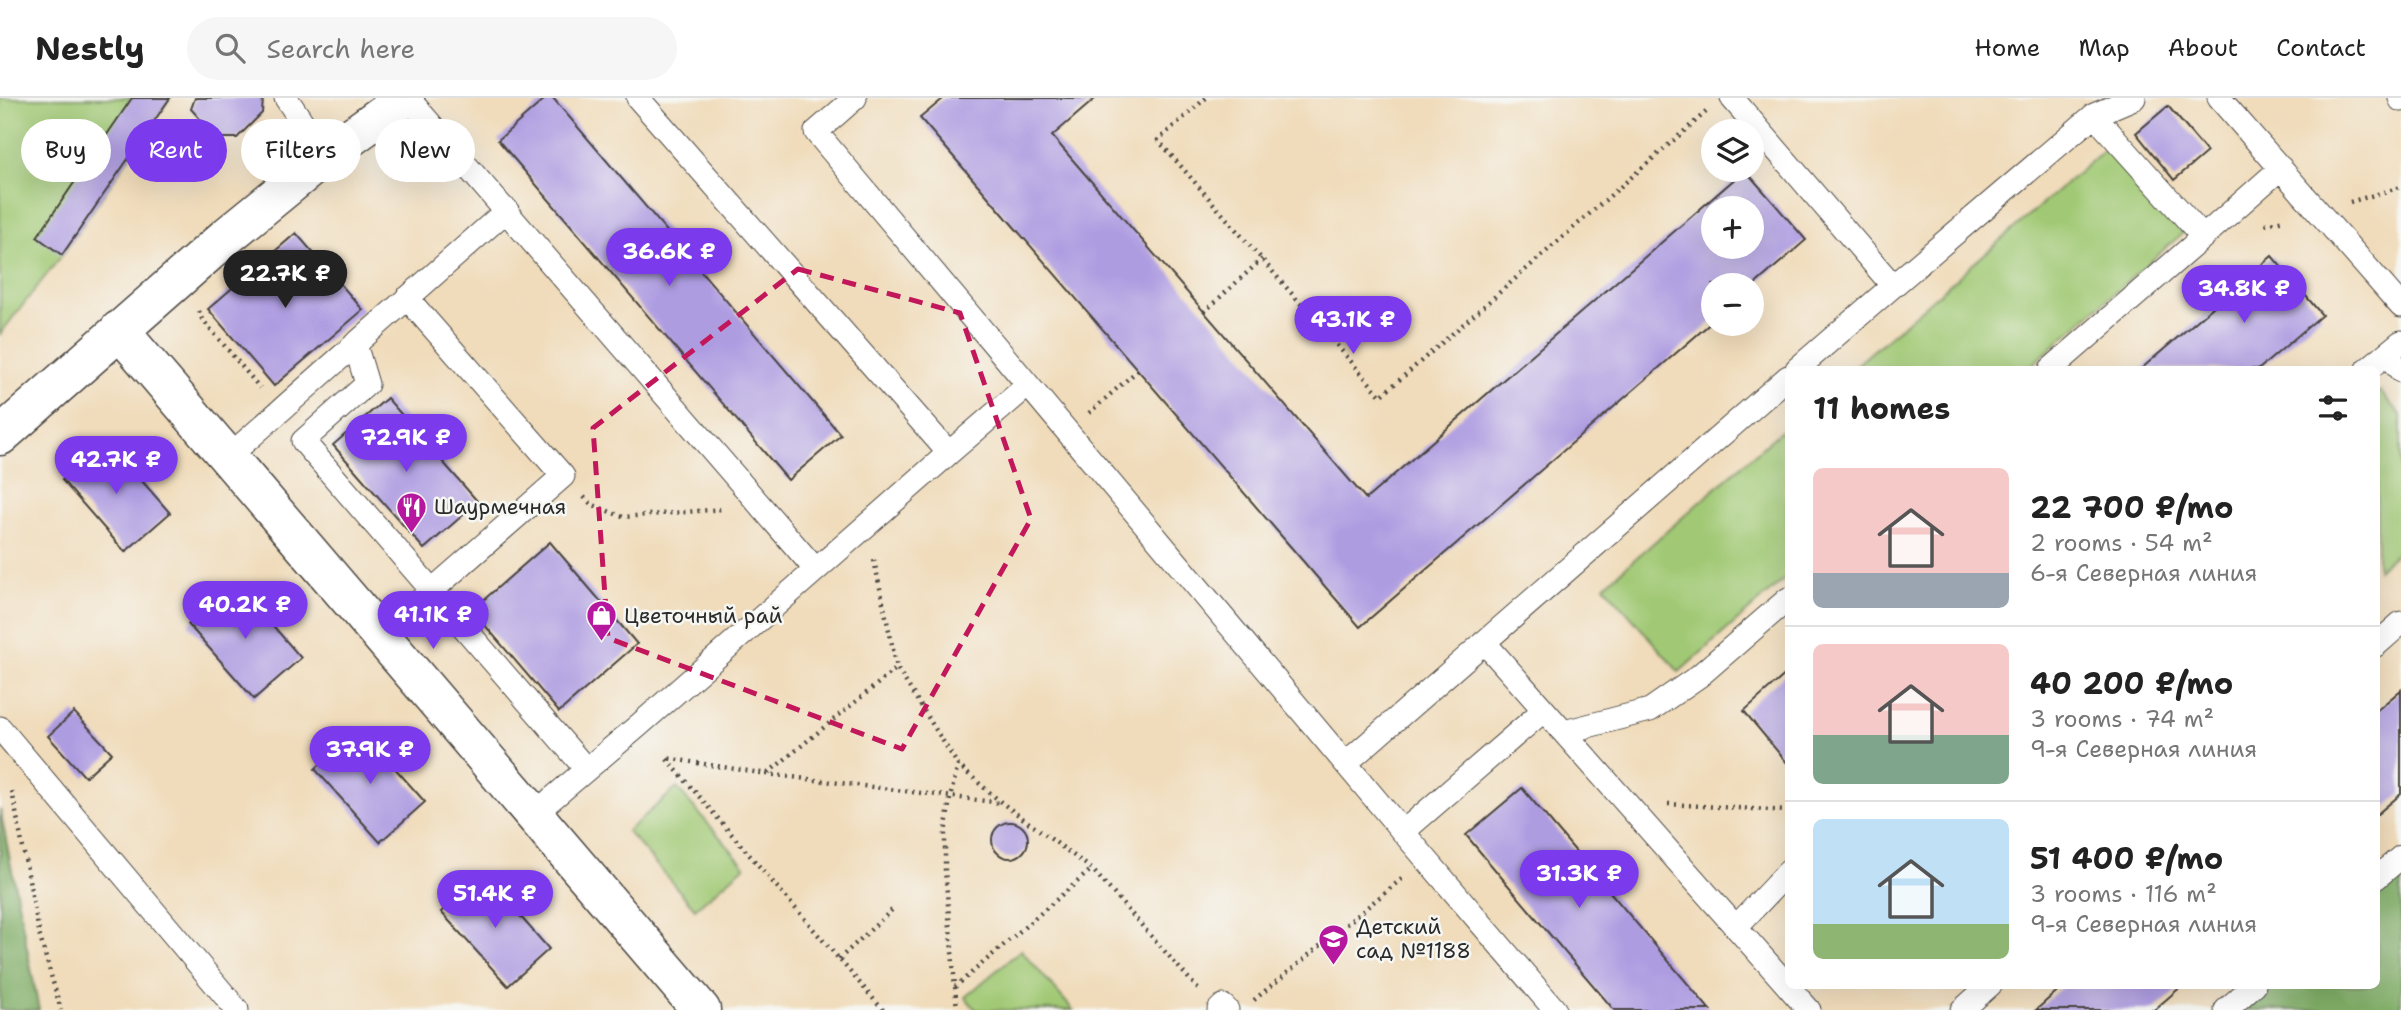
<!DOCTYPE html>
<meta charset="utf-8">
<style>
body{margin:0;font-family:"Shantell Sans",sans-serif;background:#f6f6f6;color:#222;height:100vh;display:flex;flex-direction:column;font-size:26px;white-space:nowrap}
*{box-sizing:border-box;margin:0}
p{font-size:23px;color:#767676}
.icon{flex:none;width:38px;height:38px;fill:none;stroke:currentColor;stroke-width:2;stroke-linecap:round;stroke-linejoin:round}
.map{position:relative;flex:1;overflow:hidden}
.drawer{position:absolute;left:1785px;top:268px;width:595px;height:623px;display:flex;flex-direction:column;background:#fff;border-radius:10px;box-shadow:0 7px 28px #0002}
.drawer>*{flex:none}
.guide{position:absolute;left:21px;top:21px;width:665px;height:63px;display:flex;gap:14px}
.controls{position:absolute;left:1701px;top:21px;display:grid;gap:14px}
.controls a{display:grid;place-items:center;width:63px;height:63px;border-radius:50%;background:#fff;box-shadow:0 7px 28px #0002;font-size:35px}
.price{position:absolute;translate:-50% -60px;padding:0 16px;border-radius:24px;background:#7c3aed;color:#fff;font-size:23px;line-height:46px;filter:drop-shadow(0 2px 4px #0008)}
.price::after{content:'';position:absolute;left:50%;top:42px;width:21px;height:16px;margin-left:-10px;background:inherit;clip-path:polygon(0 0,100% 0,50% 100%)}
.price.on{background:#222;color:#fff}
ul{padding:0;list-style:none}
li{display:flex;align-items:center;gap:21px;height:175px;padding:0 28px}
li+li{border-top:2px solid #e0e0e0}
li span{display:grid;place-items:center;flex:none;width:196px;height:140px;border-radius:10px;color:#555}
li>.icon{margin-inline-start:auto}
span .icon{width:84px;height:84px;fill:#fffc;stroke-width:1}
li b{font-size:30px}
h2{display:flex;justify-content:space-between;align-items:center;height:84px;padding:0 28px;font-size:30px}
.tag{padding:0 24px;border-radius:32px;background:#fff;box-shadow:0 7px 28px #0002;font-size:24px;line-height:63px}
.tag.on{background:#7c3aed;color:#fff}
header{display:flex;align-items:center;gap:42px;box-sizing:border-box;height:98px;padding:0 35px;background:#fff;border-bottom:2px solid #e0e0e0}
header strong{font-size:33px}
nav{display:flex;gap:38px;margin-inline-start:auto;font-size:24px}
.search{width:490px;height:63px;background:#f6f6f6;display:flex;align-items:center;gap:18px;box-sizing:border-box;padding:0 24px;border-radius:38px;color:#767676;font-size:26px}
.map>svg:first-child{display:block}
</style>
<header>
<strong>Nestly</strong>
<div class="search"><svg class="icon" aria-label="search" viewBox="0 0 24 24"><circle cx="10" cy="10" r="6"/><path d="M15 15l6 6"/></svg>Search here</div>
<nav><a>Home</a><a>Map</a><a>About</a><a>Contact</a></nav>
</header>
<div class="map">
<svg width="2401" height="912" viewBox="0 0 2401 912">
<rect width="100%" height="100%" fill="#f6f6f2"/>
<filter id="ink" filterUnits="userSpaceOnUse"><feTurbulence type="fractalNoise" baseFrequency=".0143" numOctaves="2"/><feDisplacementMap in="SourceGraphic" scale="14" xChannelSelector="R" yChannelSelector="G"/><feConvolveMatrix kernelMatrix="1 2 1 2 8 2 1 2 1" color-interpolation-filters="sRGB"/></filter>
<filter id="wash" filterUnits="userSpaceOnUse"><feTurbulence type="fractalNoise" baseFrequency=".00686" numOctaves="4" result="noise"/><feDisplacementMap in="SourceGraphic" scale="28" xChannelSelector="R" yChannelSelector="G"/><feGaussianBlur stdDeviation="1.57" result="paint"/><feColorMatrix in="noise" values="0 0 0 0 0 0 0 0 0 0 0 0 0 0 0 0 0 1.4 0 .05"/><feComposite in="paint" operator="in"/></filter>
<g filter="url(#wash)">
<rect width="100%" height="100%" fill="#f0dbba"/>
<path fill="#a1c974" stroke="#667a50" stroke-width="2" d="M0 0H170L62 157 0 236Z
M2109 48 2183 135 2027 271H1852Z
M2380 293 2401 318V451L2377 472 2376 296Z
M1788 327V478L1679 574 1604 488Z
M677 690 745 768 695 811 627 733Z
M1021 852 1073 912H976L965 899Z"/>
<path fill="#80ad66" stroke="#566c48" stroke-width="2" d="M0 711 39 912H0Z
M2401 775V912H2246L2274 887H2376L2377 797Z"/>
<g id="blocks">
<path fill="#ae9ce1" fill-rule="evenodd" d="M132 0H170L62 157 37 139Z
M195 0H263L262 15 237 40H217L191 11Z
M546 0H553L841 337 788 382 498 42Z
M944 0H1096L1052 38 1366 401 1745 72 1806 142 1752 189V187H1713V223L1360 529 920 20ZM1713 110H1752V149H1713Z
M2168 8 2207 54 2174 82 2136 35Z
M296 135 363 212 274 288 208 211Z
M2272 158 2322 217 2259 271H2141Z
M387 300 478 404 424 451 333 347Z
M107 343 170 415 125 454 62 382Z
M550 444 637 546 559 614 472 512Z
M236 485 301 560 254 601 188 526Z
M1788 574V666L1744 613Z
M2401 592V696L2376 717V613Z
M74 614 112 655 85 679 48 638Z
M360 631 425 704 380 744 315 671Z
M1522 690 1710 912H1614L1507 786 1466 737Z
M992 742a18 18 0 1 1 36 0a18 18 0 1 1-36 0Z
M483 776 549 851 508 888 441 814Z
M2064 887H2183L2154 912H2036Z"/>
</g>
</g>
<g filter="url(#ink)">
<use href="#blocks" fill-opacity="0" stroke="#494540" stroke-width="2"/>
<g fill="none" stroke-linecap="round" stroke-linejoin="round">
<defs>
<path id="lane" d="M286 0 325 58
M408 0 816 472
M855 0 816 34 1403 734
M1732 0 1893 188 1797 271
M2219 0 2401 208
M2400 0 2401 2
M2094 17 2134 0
M2203 139 2281 70
M1893 188 2094 17 2203 139 2051 271
M355 246 367 286 303 343 586 671
M2386 256 2401 273
M2368 271 2401 244
M949 355 1028 287
M228 359 507 112
M381 537 563 378 407 200
M1484 544 1544 612
M2376 547 2401 525
M0 630 237 912
M1564 634 1650 612 1699 578 1788 501
M1346 665 1788 279
M534 716 638 628 949 355 638 0
M2376 780 2401 759
M1736 829 1788 774
M1219 912 1223 908 1227 912
M1555 912 1403 734 1544 612 1809 912
M1962 912 1990 887
M2226 912 2254 887"/>
<path id="street" d="M119 232 701 912
M0 338 226 139 325 58 405 0"/>
</defs>
<use href="#lane" stroke="#494540" stroke-width="25"/>
<use href="#street" stroke="#494540" stroke-width="41"/>
<path stroke="#494540" stroke-width="4.5" stroke-dasharray="2 5" stroke-linecap="butt" d="M1206 0 1158 42 1381 298 1706 14
M2350 104 2401 89
M2265 126 2284 122
M199 213 202 221 260 290
M1204 214 1262 161
M1089 315 1138 272
M584 399 591 406 623 419 723 411
M874 462 897 570 958 667 1002 705 1092 771 1198 891
M768 675 897 570
M12 693 40 839 61 912
M1668 706 1788 713
M839 861 893 811
M955 889 1092 771
M1254 902 1404 779
M883 912 666 660 767 676 1002 705
M957 912 945 772V736L950 700 958 667"/>
<use href="#lane" stroke="#fff" stroke-width="23"/>
<use href="#street" stroke="#fff" stroke-width="38"/>
</g>
</g>
<path fill="none" stroke="#c2185b" stroke-width="5" stroke-dasharray="14 9" stroke-linejoin="round" d="M798 171 960 215 1031 421 902 651 608 540 593 330Z"/>
<defs>
<symbol id="restaurant-pin" viewBox="-11 -11 22 30"><path d="M0 17L-7.5 6A9.5 9.5 0 1 1 7.5 6Z" fill="#b5179e" stroke="#f6f6f2"/><path d="M-5-6h1v4h1v-4h1v4h1v-4h1v5L-1.5 .5V6h-2V.5L-5-1ZM5-6V6H3V1.5H1.5Q1.5-4 5-6Z" fill="#fff"/></symbol>
<symbol id="shop-pin" viewBox="-11 -11 22 30"><path d="M0 17L-7.5 6A9.5 9.5 0 1 1 7.5 6Z" fill="#b5179e" stroke="#f6f6f2"/><path d="M-5-2.5h2.3a2.7 3.5 0 0 1 5.4 0H5L5.5 6h-11ZM-1.5-2.5h3a1.5 2.3 0 0 0-3 0Z" fill="#fff"/></symbol>
<symbol id="school-pin" viewBox="-11 -11 22 30"><path d="M0 17L-7.5 6A9.5 9.5 0 1 1 7.5 6Z" fill="#b5179e" stroke="#f6f6f2"/><path d="M0-5L7-2L0 1L-7-2ZM-4 1L0 2.5L4 1V4Q0 6-4 4Z" fill="#fff"/></symbol>
</defs>
<g fill-rule="evenodd">
<use href="#restaurant-pin" x="394" y="392" width="35" height="47"/>
<use href="#shop-pin" x="584" y="500" width="35" height="47"/>
<use href="#school-pin" x="1316" y="824" width="35" height="47"/>
</g>
<g text-anchor="middle" stroke-width="5" stroke-linejoin="round" paint-order="stroke">
<g font-size="21" fill="#2b2b2b" stroke="#f6f6f2" text-anchor="start">
<text x="434" y="416">Шаурмечная</text>
<text x="624" y="525">Цветочный рай</text>
<text x="1356" y="836">Детский<tspan x="1356" dy="24">сад №1188</tspan></text>
</g>
</g>
</svg>
<div class="controls">
<a><svg class="icon" aria-label="layers" viewBox="0 0 24 24"><path d="M12 4l9 5-9 5-9-5zM3 14l9 5 9-5"/></svg></a>
<a>+</a>
<a>−</a>
</div>
<b class="price" style="left:669px;top:190px">36.6K ₽</b>
<b class="price on" style="left:285px;top:212px">22.7K ₽</b>
<b class="price" style="left:2244px;top:227px">34.8K ₽</b>
<b class="price" style="left:1353px;top:258px">43.1K ₽</b>
<b class="price" style="left:406px;top:376px">72.9K ₽</b>
<b class="price" style="left:116px;top:398px">42.7K ₽</b>
<b class="price" style="left:245px;top:543px">40.2K ₽</b>
<b class="price" style="left:433px;top:553px">41.1K ₽</b>
<b class="price" style="left:370px;top:688px">37.9K ₽</b>
<b class="price" style="left:1579px;top:812px">31.3K ₽</b>
<b class="price" style="left:495px;top:832px">51.4K ₽</b>
<div class="guide">
<a class="tag">Buy</a>
<a class="tag on">Rent</a>
<a class="tag">Filters</a>
<a class="tag">New</a>
</div>
<section class="drawer">
<h2>11 homes<svg class="icon" aria-label="filters" viewBox="0 0 24 24"><path d="M4 7h16M4 17h16"/><circle cx="9" cy="7" r="2"/><circle cx="15" cy="17" r="2"/></svg></h2>
<ul>
<li><span style="background:linear-gradient(#f6c9c9 75%,#9aa5b1 0)"><svg class="icon" aria-label="home" viewBox="0 0 24 24"><path d="M3 11l9-7 9 7M6 9v11h12V9"/></svg></span><div><b>22 700 ₽/mo</b><p>2 rooms · 54 m²</p><p>6-я Северная линия</p></div></li>
<li><span style="background:linear-gradient(#f6c9c9 65%,#7fa58c 0)"><svg class="icon" aria-label="home" viewBox="0 0 24 24"><path d="M3 11l9-7 9 7M6 9v11h12V9"/></svg></span><div><b>40 200 ₽/mo</b><p>3 rooms · 74 m²</p><p>9-я Северная линия</p></div></li>
<li><span style="background:linear-gradient(#bfe0f5 75%,#8fb573 0)"><svg class="icon" aria-label="home" viewBox="0 0 24 24"><path d="M3 11l9-7 9 7M6 9v11h12V9"/></svg></span><div><b>51 400 ₽/mo</b><p>3 rooms · 116 m²</p><p>9-я Северная линия</p></div></li>
</ul>
</section>
</div>
